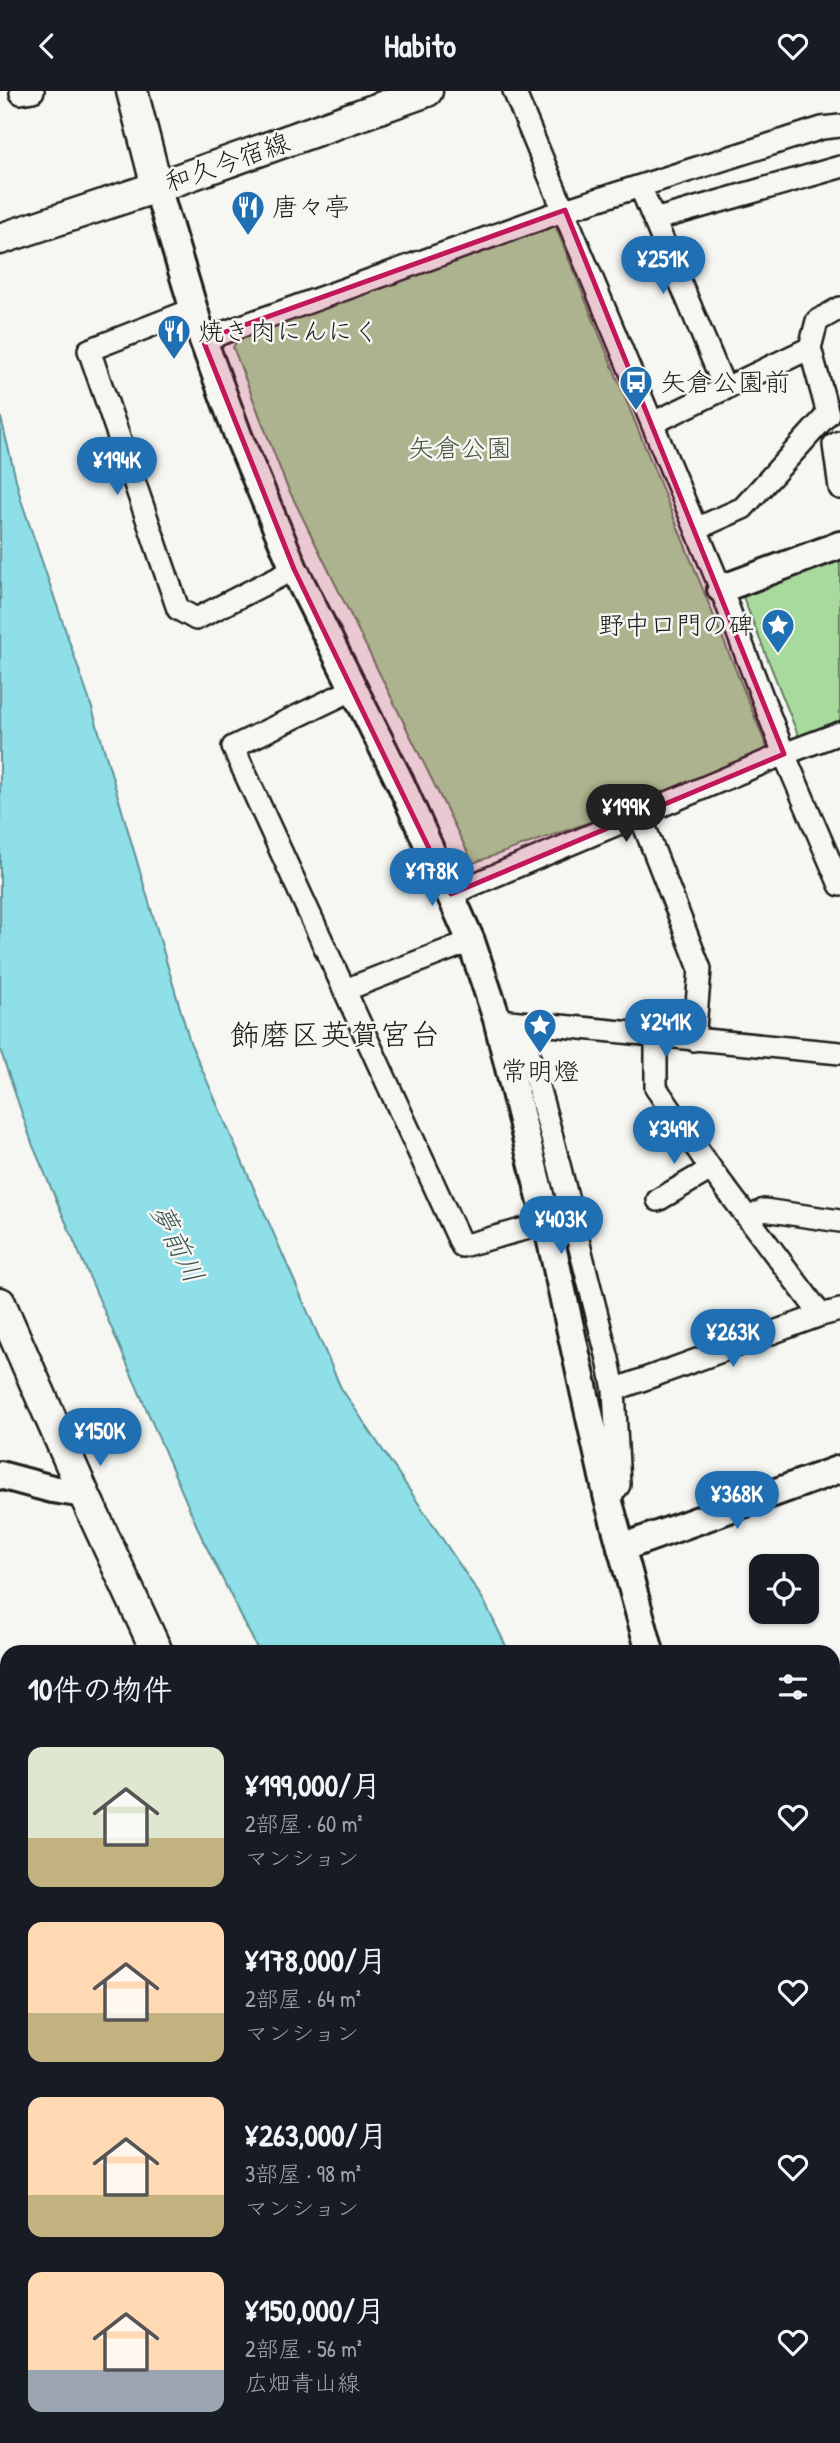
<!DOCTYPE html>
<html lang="ja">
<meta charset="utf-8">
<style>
body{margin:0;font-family:"Patrick Hand","Klee One",sans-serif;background:#20242c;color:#f1f3f6;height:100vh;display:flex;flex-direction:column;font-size:26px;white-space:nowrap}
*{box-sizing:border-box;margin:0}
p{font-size:23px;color:#9ea1a6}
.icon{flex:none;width:38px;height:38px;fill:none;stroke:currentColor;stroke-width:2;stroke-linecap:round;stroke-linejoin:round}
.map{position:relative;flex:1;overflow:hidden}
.drawer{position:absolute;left:0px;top:1554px;width:840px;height:798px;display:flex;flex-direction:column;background:#171b24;border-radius:21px 21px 0 0;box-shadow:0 2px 5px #0004}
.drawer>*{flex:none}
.fabs{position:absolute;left:749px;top:1463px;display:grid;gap:14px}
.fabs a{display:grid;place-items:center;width:70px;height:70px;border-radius:14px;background:#171b24;box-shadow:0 2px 5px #0004;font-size:35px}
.price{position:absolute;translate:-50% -60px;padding:0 16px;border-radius:24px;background:#1f6fb2;color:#fff;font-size:23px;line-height:46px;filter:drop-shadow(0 2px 4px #0008)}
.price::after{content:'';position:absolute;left:50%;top:42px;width:21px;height:16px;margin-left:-10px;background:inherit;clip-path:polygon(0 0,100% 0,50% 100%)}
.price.selected{background:#222;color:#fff}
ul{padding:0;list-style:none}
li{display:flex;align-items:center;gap:21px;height:175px;padding:0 28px}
li span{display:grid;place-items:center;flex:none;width:196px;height:140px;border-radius:14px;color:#555}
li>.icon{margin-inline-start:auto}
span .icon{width:84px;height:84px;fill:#fffc;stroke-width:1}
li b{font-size:30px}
h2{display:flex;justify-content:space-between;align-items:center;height:84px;padding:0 28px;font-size:30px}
header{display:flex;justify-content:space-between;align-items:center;height:91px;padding:0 28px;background:#171b24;font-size:32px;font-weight:800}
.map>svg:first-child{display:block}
</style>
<header><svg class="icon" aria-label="back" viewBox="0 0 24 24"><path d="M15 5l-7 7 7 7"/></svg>Habito<svg class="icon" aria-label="heart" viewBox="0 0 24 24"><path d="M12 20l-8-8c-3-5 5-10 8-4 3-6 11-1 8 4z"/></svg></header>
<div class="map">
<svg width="840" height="2352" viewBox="0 0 840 2352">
<rect width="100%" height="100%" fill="#f6f6f2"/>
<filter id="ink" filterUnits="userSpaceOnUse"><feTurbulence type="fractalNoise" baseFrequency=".0143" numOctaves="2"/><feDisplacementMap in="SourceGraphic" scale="14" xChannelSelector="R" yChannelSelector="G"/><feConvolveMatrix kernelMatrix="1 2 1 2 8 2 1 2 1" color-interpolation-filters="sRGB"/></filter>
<g filter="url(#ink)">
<path fill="#a7da9c" stroke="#627b5c" stroke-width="2" d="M555 134 769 661 633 716 473 772 286 393 233 256 241 245Z
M840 467V633L800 649 743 506Z
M274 2345H454L436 2352H272Z"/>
<path fill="#8edfe7" stroke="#609196" stroke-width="2" d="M0 323 21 409 92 617 190 951 341 1297 484 1510 509 1561H259L202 1447 33 1055 0 958Z
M833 2087 840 2096V2352H715L711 2345H833Z"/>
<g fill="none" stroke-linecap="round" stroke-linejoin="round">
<defs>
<path id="minor" d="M21 0V2L33 0
M514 0 721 498 784 663 840 794
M640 95 725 298
M654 129 840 76
M194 218 89 259 178 518 196 528 294 478
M203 249 565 119 822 37 840 35
M653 332 810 257 817 230 840 217
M840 351 834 354 840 397
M696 438 743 417 828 323 810 257
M354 598 233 656 462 1155 547 1132
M640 724 700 878 694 949
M451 803 784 663 840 642
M345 899 471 850
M509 930 840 962
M520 931 552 1046 608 1268 614 1299 619 1394 608 1408
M656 946V997L711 1078 821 1224
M658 1109 711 1078
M749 1127 764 1119 840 1130
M614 1299 821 1224 840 1219
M0 1688 7 1689
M833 1755 840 1756
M833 1847 840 1846
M0 2324 7 2327
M55 2345 112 2352
M520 2345 525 2352
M187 2352 188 2345
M469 2352 488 2345"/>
<path id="tertiary" d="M157 96 203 249 239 347 294 478 401 693 471 850 497 928 547 1132 608 1408 650 1561
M721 498 840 454
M0 1384 52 1398 84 1403
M621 1457 840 1378
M833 1941 840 1953
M0 2008 7 2007
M263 2352 265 2345"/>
<path id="secondary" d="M132 0 157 96
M0 148 157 96 427 0
M0 1212 84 1403 157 1561
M550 2345 554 2352"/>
</defs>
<use href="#minor" stroke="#1c1c1c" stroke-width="26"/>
<use href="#tertiary" stroke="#1c1c1c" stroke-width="32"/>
<use href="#secondary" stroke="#1c1c1c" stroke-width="35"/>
<use href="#minor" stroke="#f6f6f2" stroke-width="21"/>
<use href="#tertiary" stroke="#f6f6f2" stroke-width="26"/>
<use href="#secondary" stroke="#f6f6f2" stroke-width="30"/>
</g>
</g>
<path fill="#c2185b" fill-opacity="0.2" stroke="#c2185b" stroke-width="5" stroke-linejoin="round" d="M565 119 784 663 451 803 294 478 203 249Z"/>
<defs>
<symbol id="restaurant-pin" viewBox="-11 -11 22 30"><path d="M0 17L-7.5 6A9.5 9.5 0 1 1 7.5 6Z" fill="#1f6fb2" stroke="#f6f6f2"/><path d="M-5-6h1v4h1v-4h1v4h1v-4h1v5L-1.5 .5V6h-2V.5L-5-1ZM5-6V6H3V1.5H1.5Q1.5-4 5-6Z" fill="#fff"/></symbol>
<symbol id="bus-pin" viewBox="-11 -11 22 30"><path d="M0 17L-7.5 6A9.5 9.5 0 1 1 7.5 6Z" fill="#1f6fb2" stroke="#f6f6f2"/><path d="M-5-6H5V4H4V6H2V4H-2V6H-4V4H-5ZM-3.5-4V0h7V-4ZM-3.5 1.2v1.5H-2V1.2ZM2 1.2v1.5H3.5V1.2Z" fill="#fff"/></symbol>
<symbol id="sight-pin" viewBox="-11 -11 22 30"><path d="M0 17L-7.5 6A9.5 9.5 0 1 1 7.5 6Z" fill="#1f6fb2" stroke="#f6f6f2"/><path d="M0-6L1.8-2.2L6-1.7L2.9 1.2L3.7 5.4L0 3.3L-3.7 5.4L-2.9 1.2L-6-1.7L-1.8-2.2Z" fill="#fff"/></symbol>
</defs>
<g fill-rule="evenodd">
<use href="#restaurant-pin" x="229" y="97" width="38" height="52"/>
<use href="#restaurant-pin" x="155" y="221" width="38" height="52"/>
<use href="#bus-pin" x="617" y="272" width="38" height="52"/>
<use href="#sight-pin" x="759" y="515" width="38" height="52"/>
<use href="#sight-pin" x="521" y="915" width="38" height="52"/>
</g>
<g text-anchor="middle" stroke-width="5" stroke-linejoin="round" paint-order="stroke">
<g font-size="26" fill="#1c1c1c" stroke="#f6f6f2">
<text transform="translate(227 71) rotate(-19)" y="9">和久今宿線</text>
</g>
<g font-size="26" fill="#1c1c1c" stroke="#f6f6f2" text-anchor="start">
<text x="272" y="125">唐々亭</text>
<text x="198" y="249">焼き肉にんにく</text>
<text x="660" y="300">矢倉公園前</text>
<text x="754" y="543" text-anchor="end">野中口門の碑</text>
<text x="540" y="989" text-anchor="middle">常明燈</text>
</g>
<g font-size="26" fill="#465542" stroke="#f6f6f2">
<text x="460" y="366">矢倉公園</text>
</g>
<g font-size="28" font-style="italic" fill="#3e5659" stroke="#f6f6f2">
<text transform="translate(178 1152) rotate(64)" y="10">夢前川</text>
</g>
<g font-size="30" fill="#1c1c1c" stroke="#f6f6f2">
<text x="335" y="954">飾磨区英賀宮台</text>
</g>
</g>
</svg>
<div class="fabs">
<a><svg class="icon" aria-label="locate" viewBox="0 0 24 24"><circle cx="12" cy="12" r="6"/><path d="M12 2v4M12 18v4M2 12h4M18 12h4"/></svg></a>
</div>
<b class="price" style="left:663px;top:205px">¥251K</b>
<b class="price" style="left:117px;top:406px">¥194K</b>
<b class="price selected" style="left:626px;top:753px">¥199K</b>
<b class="price" style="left:432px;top:817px">¥178K</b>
<b class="price" style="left:666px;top:968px">¥241K</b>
<b class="price" style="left:674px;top:1075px">¥349K</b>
<b class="price" style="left:561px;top:1165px">¥403K</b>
<b class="price" style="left:733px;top:1278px">¥263K</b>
<b class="price" style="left:100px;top:1377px">¥150K</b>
<b class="price" style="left:737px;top:1440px">¥368K</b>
<section class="drawer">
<h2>10件の物件<svg class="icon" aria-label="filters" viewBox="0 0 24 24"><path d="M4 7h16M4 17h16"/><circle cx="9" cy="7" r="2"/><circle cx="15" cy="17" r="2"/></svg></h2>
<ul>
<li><span style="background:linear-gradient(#dfe7d0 65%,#c2b280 0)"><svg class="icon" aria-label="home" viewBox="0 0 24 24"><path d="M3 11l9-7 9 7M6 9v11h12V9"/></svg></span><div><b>¥199,000/月</b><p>2部屋 · 60 m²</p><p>マンション</p></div><svg class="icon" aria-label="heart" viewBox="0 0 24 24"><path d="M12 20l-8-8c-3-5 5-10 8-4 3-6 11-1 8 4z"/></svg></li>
<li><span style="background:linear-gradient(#ffd9b3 65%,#c2b280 0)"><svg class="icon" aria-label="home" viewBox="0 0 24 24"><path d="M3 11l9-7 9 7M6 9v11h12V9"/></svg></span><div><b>¥178,000/月</b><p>2部屋 · 64 m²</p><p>マンション</p></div><svg class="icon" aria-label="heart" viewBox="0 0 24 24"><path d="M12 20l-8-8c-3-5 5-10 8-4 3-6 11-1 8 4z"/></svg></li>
<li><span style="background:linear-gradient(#ffd9b3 70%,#c2b280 0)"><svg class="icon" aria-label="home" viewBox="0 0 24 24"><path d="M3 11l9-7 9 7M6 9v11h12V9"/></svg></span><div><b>¥263,000/月</b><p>3部屋 · 98 m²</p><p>マンション</p></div><svg class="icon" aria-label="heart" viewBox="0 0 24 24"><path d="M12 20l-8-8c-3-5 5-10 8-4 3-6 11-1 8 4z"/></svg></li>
<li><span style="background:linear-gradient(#ffd9b3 70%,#9aa5b1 0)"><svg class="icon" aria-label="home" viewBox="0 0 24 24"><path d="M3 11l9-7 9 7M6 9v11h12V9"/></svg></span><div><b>¥150,000/月</b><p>2部屋 · 56 m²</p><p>広畑青山線</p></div><svg class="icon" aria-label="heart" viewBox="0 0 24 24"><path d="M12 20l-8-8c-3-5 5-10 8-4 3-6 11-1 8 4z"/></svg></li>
</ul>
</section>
</div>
